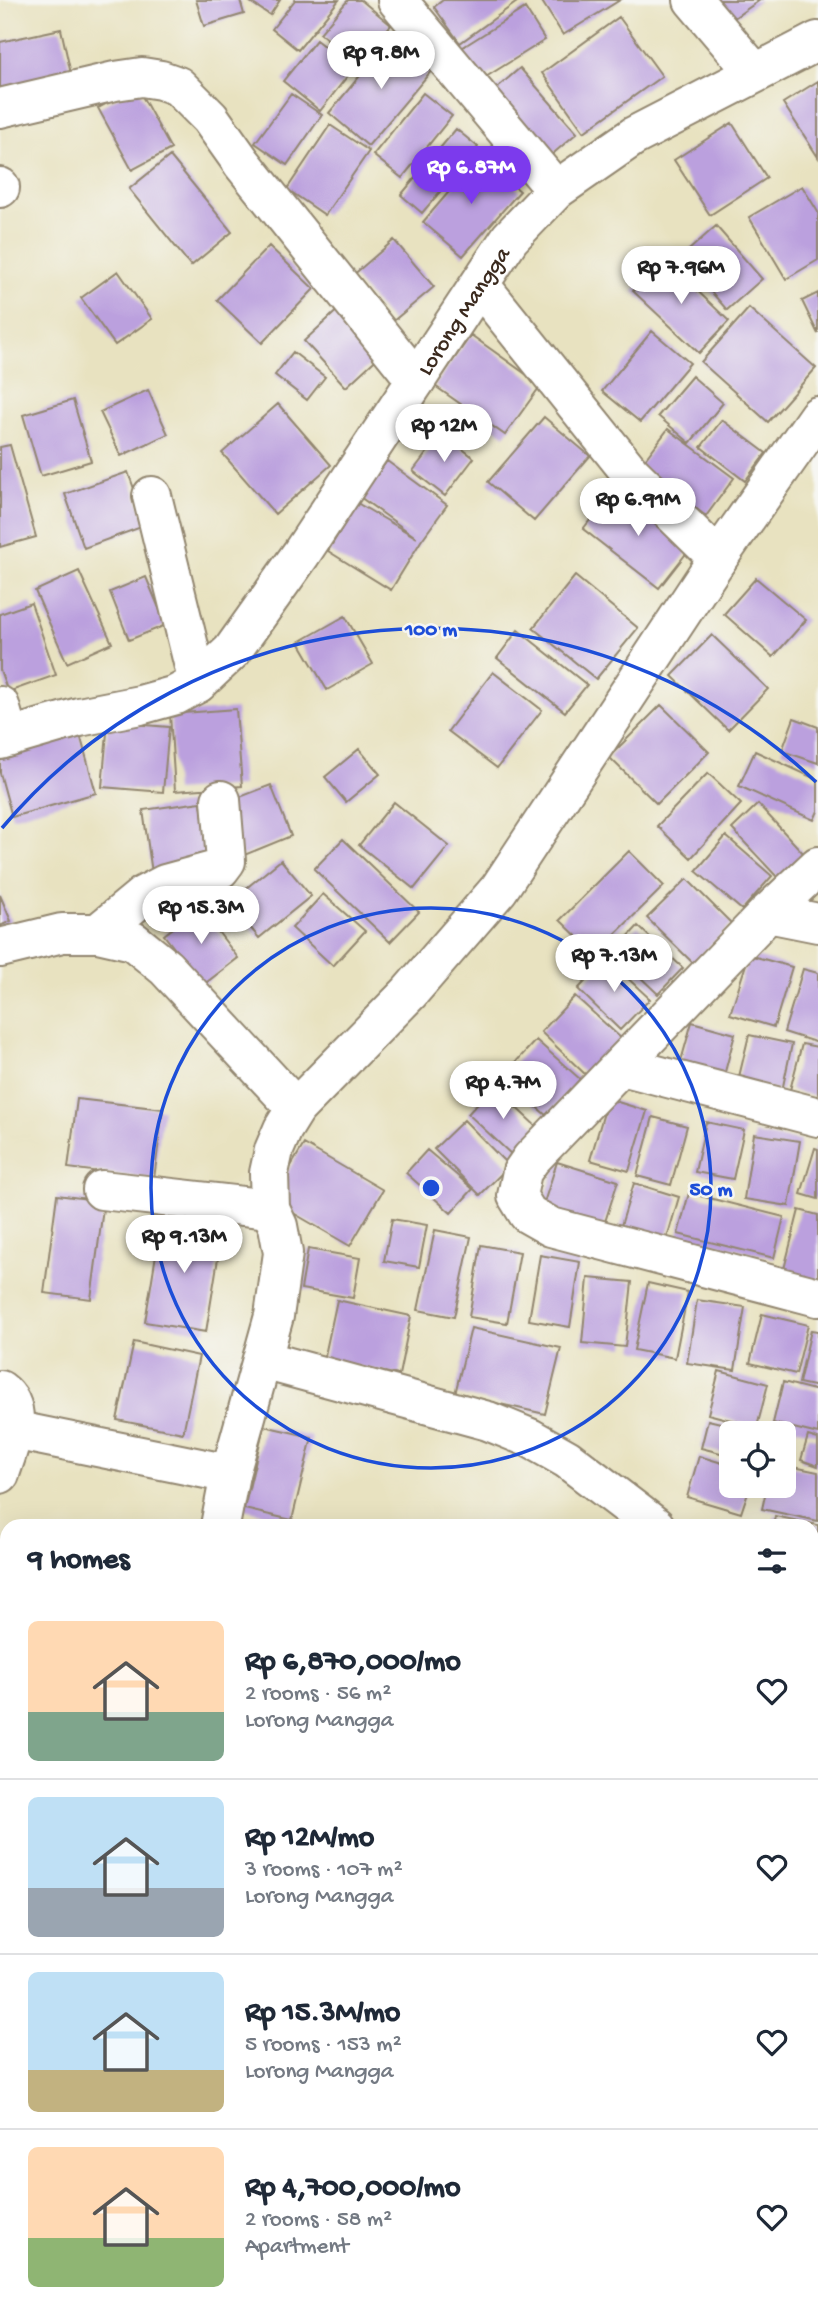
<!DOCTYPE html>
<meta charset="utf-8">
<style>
body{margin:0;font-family:"Gochi Hand",sans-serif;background:#f2f2f3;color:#1f2937;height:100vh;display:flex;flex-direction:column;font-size:26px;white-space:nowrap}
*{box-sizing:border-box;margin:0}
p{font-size:23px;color:#747a83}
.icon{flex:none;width:38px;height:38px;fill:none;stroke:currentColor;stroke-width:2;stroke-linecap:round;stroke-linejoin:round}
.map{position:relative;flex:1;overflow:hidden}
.panel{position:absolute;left:0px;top:1519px;width:819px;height:800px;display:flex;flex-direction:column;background:#fff;border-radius:21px 21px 0 0;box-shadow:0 7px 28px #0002}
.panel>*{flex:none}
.buttons{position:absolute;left:719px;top:1421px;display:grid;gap:14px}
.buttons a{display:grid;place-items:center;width:77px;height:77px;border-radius:10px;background:#fff;box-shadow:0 7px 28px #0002;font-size:35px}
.price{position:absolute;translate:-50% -60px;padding:0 16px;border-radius:24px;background:#fff;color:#222;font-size:23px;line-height:46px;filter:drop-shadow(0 2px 4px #0008)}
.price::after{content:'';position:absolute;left:50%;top:42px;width:21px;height:16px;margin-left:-10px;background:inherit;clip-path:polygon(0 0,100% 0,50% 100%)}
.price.current{background:#7c3aed;color:#fff}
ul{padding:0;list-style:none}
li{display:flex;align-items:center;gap:21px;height:175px;padding:0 28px}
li+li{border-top:2px solid #e0e1e3}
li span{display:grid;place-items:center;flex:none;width:196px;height:140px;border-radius:10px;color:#555}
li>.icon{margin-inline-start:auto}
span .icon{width:84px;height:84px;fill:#fffc;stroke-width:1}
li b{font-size:30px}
h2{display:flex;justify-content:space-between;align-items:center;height:84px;padding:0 28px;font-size:30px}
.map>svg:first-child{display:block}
</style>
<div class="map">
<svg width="818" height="2318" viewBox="0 0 818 2318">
<rect width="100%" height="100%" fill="#f6f6f2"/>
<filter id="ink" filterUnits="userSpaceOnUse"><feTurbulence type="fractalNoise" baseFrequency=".0143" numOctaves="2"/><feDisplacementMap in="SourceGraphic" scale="14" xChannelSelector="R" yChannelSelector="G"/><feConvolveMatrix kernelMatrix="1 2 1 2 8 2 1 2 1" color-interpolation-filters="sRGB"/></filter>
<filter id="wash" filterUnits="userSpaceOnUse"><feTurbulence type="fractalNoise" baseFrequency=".00686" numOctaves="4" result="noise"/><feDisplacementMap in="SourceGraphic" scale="28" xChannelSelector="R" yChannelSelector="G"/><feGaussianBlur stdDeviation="1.57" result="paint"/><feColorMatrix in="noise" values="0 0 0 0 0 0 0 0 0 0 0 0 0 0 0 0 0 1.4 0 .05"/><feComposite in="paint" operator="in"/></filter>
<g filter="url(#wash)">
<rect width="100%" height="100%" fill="#e8e2c0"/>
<g id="blocks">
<path fill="#bba0de" d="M196 0H240L244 14 204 26Z
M247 0H280L270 15Z
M295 0H339L298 50 272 29Z
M348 0H361L391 25 358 64 320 33Z
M443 0H515L517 2 460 43 434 7Z
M541 0H620L563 35Z
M717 0H760L731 20Z
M525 8 545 40 481 80 460 49Z
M619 17 662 76 584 132 542 73Z
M61 29 73 83 0 99V42Z
M393 36 433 69 368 146 329 113Z
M316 40 353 69 320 111 283 81Z
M520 68 577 133 541 164 485 98Z
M818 81V157L783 103Z
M137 87 171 149 132 170 98 108Z
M423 93 452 116 402 178 373 155Z
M291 94 322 115 287 165 255 143Z
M732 123 767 178 710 215 674 160Z
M330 125 369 151 325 215 287 189Z
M456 129 478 147 422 213 401 195Z
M170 156 232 232 191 266 129 189Z
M479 157 520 191 463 256 423 222Z
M802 186 818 212V260L786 279 749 217Z
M716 226 762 279 727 310 681 257Z
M394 240 434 287 392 322 352 276Z
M269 246 314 289 262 343 217 300Z
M664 259 729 321 699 353 633 291Z
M118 271 152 319 115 345 81 298Z
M818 293V334L802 301Z
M342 306 384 352 346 387 304 341Z
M749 308 816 368 768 422 701 362Z
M652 331 690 363 640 422 602 391Z
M471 335 541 385 505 435 435 386Z
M293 352 325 377 307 400 275 375Z
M692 376 723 403 690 443 658 416Z
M148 390 168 434 121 456 100 412Z
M73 400 91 461 41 476 23 415Z
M278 404 331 465 275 514 222 453Z
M544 417 590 456 534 521 488 482Z
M722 420 766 453 745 481 701 447Z
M668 429 734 478 706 516 640 466Z
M442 433 474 458 445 496 413 471Z
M10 445 36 537 0 547V447Z
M387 461 447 505 421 541 391 590 328 551 357 503 417 538 360 497Z
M128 472 147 525 84 548 65 494Z
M616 487 692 546 659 588 583 529Z
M79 571 112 643 67 663 35 591Z
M575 576 638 628 596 679 533 628Z
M146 577 166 625 129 640 110 592Z
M756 578 806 620 773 657 724 614Z
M31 603 56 675 8 692 0 670V614Z
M345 616 373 664 327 690 299 642Z
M518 630 587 685 565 712 497 658Z
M712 635 768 689 728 730 672 676Z
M493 672 542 710 497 768 448 731Z
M661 705 709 752 657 804 609 757Z
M236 709 242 786 175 791 170 714Z
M794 718 818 727V763L782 751Z
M108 722 169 727 163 792 102 787Z
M79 731 96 793 12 817 0 773V753Z
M359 749 380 774 346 802 325 777Z
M755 751 818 780V811L814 820 739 786Z
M708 773 741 804 691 858 657 826Z
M271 785 291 836 242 856 222 804Z
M201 802 209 865 152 873 143 810Z
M394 802 449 846 414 889 359 845Z
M758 804 804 854 778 878 732 829Z
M726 836 772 876 742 910 696 871Z
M343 839 419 912 390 942 314 869Z
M629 851 664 886 595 954 560 920Z
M281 860 311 896 259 938 229 902Z
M687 879 732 924 693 963 647 918Z
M323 894 365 931 333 966 292 928Z
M0 895 11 921 0 926Z
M200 908 238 958 203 985 164 935Z
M638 926 683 968 658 994 614 952Z
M749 955 792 967 774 1027 730 1014Z
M607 959 650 999 620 1030 578 989Z
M803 969 818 973V1043L784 1032Z
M575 996 622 1039 587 1076 541 1032Z
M692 1022 735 1034 721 1087 677 1075Z
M749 1035 792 1044 782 1091 738 1081Z
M536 1040 580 1079 547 1116 502 1077Z
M802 1044 818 1047V1097L790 1090Z
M493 1086 538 1128 512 1155 468 1114Z
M77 1099 163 1109 154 1179 68 1168Z
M608 1099 647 1111 629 1171 590 1160Z
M653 1117 687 1126 671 1185 637 1176Z
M464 1120 509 1166 480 1195 434 1149Z
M706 1122 744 1130 733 1179 695 1172Z
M754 1134 800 1141 789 1206 744 1199Z
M304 1144 383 1190 350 1246 271 1200Z
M815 1148 818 1149V1199L801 1194Z
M427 1150 473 1189 451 1213 406 1173Z
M557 1162 618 1181 603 1228 542 1209Z
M634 1183 679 1197 665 1245 619 1232Z
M689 1193 784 1217 774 1258 678 1234Z
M57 1195 104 1201 91 1299 44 1293Z
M799 1210 818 1215V1282L783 1273Z
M162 1218 223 1228 206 1332 145 1322Z
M392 1219 427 1225 419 1267 384 1261Z
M435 1230 471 1237 454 1317 418 1310Z
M481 1245 520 1252 507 1323 469 1317Z
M308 1249 360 1258 353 1298 301 1289Z
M540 1255 580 1262 570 1327 529 1320Z
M588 1278 632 1282 625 1347 582 1343Z
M648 1283 688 1292 675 1358 634 1350Z
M337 1300 411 1316 399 1375 324 1360Z
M697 1300 745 1307 735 1370 687 1363Z
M762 1314 808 1325 796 1374 750 1363Z
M471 1328 561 1348 545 1414 455 1394Z
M811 1330 818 1331V1387L799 1383Z
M134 1342 199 1356 183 1433 117 1420Z
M719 1371 768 1384 757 1427 708 1414Z
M783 1382 818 1391V1434L773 1423Z
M708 1420 759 1432 758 1433H732V1456L701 1448Z
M264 1426 312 1437 292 1520 244 1509Z
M808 1436 818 1439V1466L801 1460Z
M699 1456 732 1466V1486H750L741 1513 687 1497Z
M784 1465 818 1472V1521L762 1509 767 1486H784Z
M775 1516 818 1525V1553L812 1552V1526H773Z
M6 1576H7V1639L0 1638V1605Z
M0 1667 7 1669V1682L1 1707Z
M818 1981V2016L812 2013V1996Z
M6 2080H7V2133L0 2131V2103Z
M812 2120 818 2123V2174L812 2187Z
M0 2143 7 2144V2183L0 2181Z
M7 2302V2312H70L65 2318H10L0 2311Z
M452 2312H491L488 2318H450Z
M496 2312H563L568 2314 566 2318H492Z
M649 2312H728L724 2318H646Z"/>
</g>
</g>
<g filter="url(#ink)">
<use href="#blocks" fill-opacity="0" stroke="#92866f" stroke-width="2"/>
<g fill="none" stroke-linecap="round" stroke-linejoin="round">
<defs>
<g id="street">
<path d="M397 0 556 190"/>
<path d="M693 0 755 73"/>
<path d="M0 108 115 81 142 77 161 80 178 86 210 118 242 163 416 380"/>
<path d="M0 187V188"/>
<path d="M480 285 630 472 718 558"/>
<path d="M152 496 198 683"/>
<path d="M0 706 9 737"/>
<path id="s1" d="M0 740 79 717 140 705 176 695 198 683 232 651 301 554 510 238 556 190 634 136 818 41"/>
<path d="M818 866 768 913 531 1159 522 1172 517 1196 528 1214 551 1227 818 1297"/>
<path d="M768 913 818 923"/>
<path d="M98 933 144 895 165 884 220 869 226 861 221 800"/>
<path d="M0 948 62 933H98L133 941 166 968 296 1108"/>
<path d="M622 1066 818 1117"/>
<path d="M102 1190 270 1209"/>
<path d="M263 1360 488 1421 530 1438 567 1459 655 1526"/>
<path d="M0 1390C27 1410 8 1448 0 1474"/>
<path d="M13 1430 230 1474"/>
<path d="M220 1526 230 1474 274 1316 283 1253 278 1226 270 1209 269 1173 274 1150 283 1129 296 1108 409 993 499 889 718 558 818 416"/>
<path d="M812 1647 818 1650"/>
<path d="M0 1780 7 1782"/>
<path d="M0 2028 7 2030"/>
<path d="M812 2105 818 2108"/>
<path d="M0 2238 7 2239"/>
<path d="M389 2312 402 2318"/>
<path d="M812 2318 818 2312"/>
</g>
</defs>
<use href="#street" stroke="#92866f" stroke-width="42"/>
<use href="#street" stroke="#fff" stroke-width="38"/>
</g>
</g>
<g fill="none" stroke="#1d4ed8" stroke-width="3.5">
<circle cx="431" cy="1188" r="280"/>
<path d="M2 828A560 560 0 0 1 816 782"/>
</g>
<g text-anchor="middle" stroke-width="5" stroke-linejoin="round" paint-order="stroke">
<g font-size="23" fill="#3b2a1e" stroke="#f6f6f2">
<text dy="8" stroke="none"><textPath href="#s1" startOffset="665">Lorong Mangga</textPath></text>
</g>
</g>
<circle cx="431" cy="1188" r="10" fill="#1d4ed8" stroke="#f6f6f2" stroke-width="3.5"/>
<g font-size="21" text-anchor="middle" font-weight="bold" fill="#1d4ed8" stroke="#f6f6f2" stroke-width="5" stroke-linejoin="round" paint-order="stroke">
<text x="431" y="635">100 m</text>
<text x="711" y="1195">50 m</text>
</g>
</svg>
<div class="buttons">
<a><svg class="icon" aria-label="locate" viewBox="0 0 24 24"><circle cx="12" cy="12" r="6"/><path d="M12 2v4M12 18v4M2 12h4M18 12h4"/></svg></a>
</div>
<b class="price" style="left:381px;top:91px">Rp 9.8M</b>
<b class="price current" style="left:471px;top:206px">Rp 6.87M</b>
<b class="price" style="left:681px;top:306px">Rp 7.96M</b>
<b class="price" style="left:444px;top:464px">Rp 12M</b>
<b class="price" style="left:638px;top:538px">Rp 6.91M</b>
<b class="price" style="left:201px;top:946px">Rp 15.3M</b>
<b class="price" style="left:614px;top:994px">Rp 7.13M</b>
<b class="price" style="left:503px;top:1121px">Rp 4.7M</b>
<b class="price" style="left:184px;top:1275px">Rp 9.13M</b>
<section class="panel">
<h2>9 homes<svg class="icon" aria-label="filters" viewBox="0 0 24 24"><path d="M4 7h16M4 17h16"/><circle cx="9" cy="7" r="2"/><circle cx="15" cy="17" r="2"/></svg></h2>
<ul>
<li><span style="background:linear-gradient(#ffd9b3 65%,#7fa58c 0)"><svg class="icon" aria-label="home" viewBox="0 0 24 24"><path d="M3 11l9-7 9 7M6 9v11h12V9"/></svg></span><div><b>Rp 6,870,000/mo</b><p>2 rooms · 56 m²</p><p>Lorong Mangga</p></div><svg class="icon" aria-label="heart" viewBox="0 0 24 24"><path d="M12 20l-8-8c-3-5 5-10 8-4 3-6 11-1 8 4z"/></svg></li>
<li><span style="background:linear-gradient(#bfe0f5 65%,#9aa5b1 0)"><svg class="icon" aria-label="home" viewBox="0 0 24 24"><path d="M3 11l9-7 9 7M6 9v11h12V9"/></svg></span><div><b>Rp 12M/mo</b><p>3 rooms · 107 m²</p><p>Lorong Mangga</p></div><svg class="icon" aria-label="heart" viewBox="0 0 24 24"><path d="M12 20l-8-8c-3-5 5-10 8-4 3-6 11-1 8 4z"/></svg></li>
<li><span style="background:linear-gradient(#bfe0f5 70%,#c2b280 0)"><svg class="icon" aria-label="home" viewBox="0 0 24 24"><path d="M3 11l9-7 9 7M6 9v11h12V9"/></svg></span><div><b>Rp 15.3M/mo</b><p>5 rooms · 153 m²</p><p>Lorong Mangga</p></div><svg class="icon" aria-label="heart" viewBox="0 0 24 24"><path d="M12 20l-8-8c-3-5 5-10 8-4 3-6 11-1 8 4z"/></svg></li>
<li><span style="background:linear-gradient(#ffd9b3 65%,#8fb573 0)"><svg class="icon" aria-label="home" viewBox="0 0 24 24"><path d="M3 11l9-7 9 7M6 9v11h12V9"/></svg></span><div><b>Rp 4,700,000/mo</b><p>2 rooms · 58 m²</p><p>Apartment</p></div><svg class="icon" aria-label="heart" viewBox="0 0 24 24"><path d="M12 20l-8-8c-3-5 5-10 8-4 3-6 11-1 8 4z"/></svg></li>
</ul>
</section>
</div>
